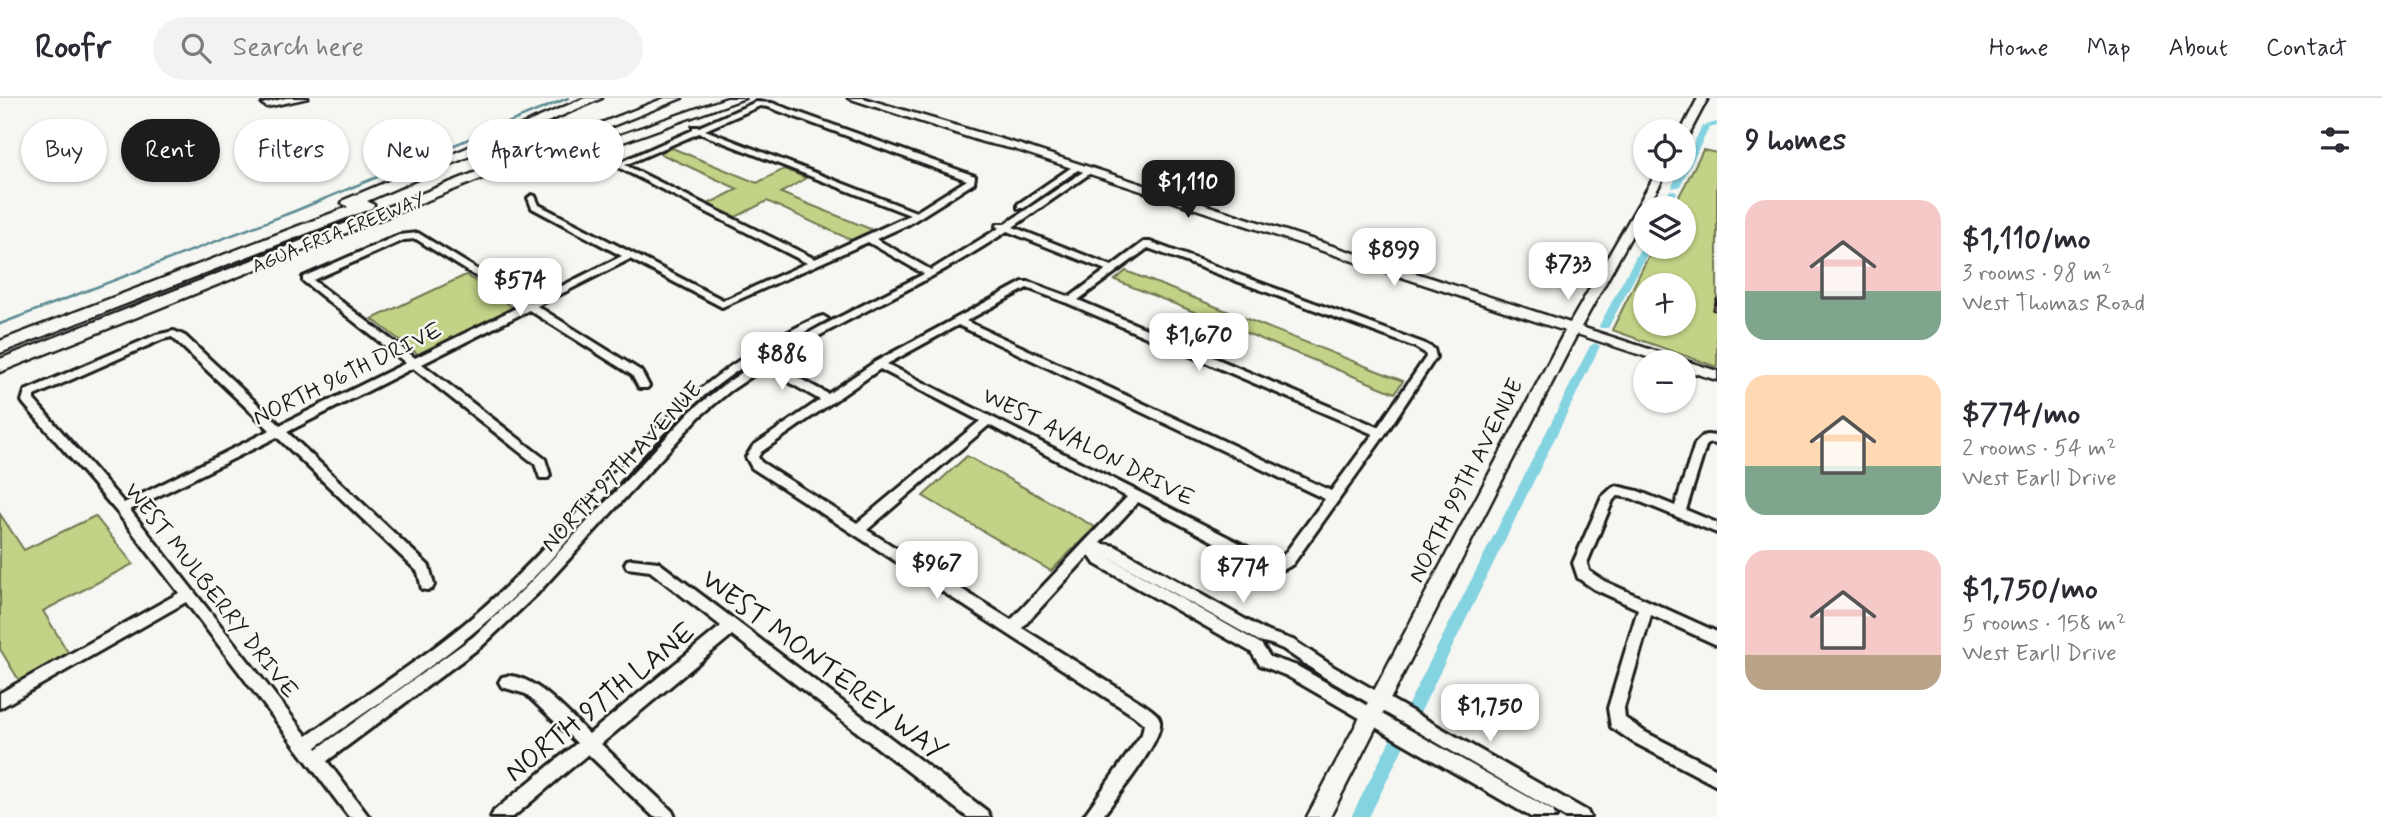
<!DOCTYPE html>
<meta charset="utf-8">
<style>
body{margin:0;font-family:Mynerve,sans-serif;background:#f2f2f3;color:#2b2b33;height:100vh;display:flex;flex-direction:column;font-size:26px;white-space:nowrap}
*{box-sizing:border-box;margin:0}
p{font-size:23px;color:#7c7c81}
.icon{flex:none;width:38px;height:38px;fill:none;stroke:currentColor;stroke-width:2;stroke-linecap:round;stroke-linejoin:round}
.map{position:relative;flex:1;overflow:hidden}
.details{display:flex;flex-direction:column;background:#fff;width:665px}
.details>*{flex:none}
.banner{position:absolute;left:21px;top:21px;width:665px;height:63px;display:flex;gap:14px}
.controls{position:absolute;left:1633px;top:21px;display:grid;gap:14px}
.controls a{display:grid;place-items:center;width:63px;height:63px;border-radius:50%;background:#fff;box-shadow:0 2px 5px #0004;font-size:35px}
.price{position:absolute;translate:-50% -60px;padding:0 16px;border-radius:14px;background:#fff;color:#222;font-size:23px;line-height:46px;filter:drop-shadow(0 2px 4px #0008)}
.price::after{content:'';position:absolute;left:50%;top:42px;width:21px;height:16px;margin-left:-10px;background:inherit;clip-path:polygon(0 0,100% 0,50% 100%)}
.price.current{background:#1c1c1c;color:#fff}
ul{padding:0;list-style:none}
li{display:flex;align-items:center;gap:21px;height:175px;padding:0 28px}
li span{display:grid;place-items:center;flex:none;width:196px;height:140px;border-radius:21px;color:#555}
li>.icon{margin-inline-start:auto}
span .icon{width:84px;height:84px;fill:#fffc;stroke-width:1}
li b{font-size:30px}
h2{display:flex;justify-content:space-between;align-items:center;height:84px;padding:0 28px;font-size:30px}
.tag{padding:0 24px;border-radius:32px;background:#fff;box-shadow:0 2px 5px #0004;font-size:24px;line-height:63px}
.tag.current{background:#1c1c1c;color:#fff}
header{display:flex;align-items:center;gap:42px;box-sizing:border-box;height:98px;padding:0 35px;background:#fff;border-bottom:2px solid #e1e1e2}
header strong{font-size:33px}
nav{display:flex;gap:38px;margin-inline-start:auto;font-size:24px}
.search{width:490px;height:63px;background:#f2f2f3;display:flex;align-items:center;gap:18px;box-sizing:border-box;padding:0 24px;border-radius:38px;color:#7c7c81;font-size:26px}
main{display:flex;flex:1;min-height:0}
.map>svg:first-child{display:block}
</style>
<header>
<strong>Roofr</strong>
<div class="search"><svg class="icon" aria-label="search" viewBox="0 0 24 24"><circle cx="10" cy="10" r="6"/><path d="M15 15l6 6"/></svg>Search here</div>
<nav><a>Home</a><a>Map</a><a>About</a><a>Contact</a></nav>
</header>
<main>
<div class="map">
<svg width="1717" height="719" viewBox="0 0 1717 719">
<rect width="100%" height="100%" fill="#f6f6f2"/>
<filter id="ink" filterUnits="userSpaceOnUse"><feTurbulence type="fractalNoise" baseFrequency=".0143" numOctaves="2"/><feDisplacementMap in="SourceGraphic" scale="14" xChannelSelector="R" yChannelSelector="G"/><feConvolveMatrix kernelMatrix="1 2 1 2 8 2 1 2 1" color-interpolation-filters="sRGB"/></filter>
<g filter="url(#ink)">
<path fill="#c2d286" stroke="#6f7751" stroke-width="2" fill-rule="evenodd" d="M672 50 757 85 784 71 806 80 781 95 873 132 851 142 767 103 736 119 708 106 738 91 659 55Z
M1703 52 1717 55V269L1612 232 1653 149H1684V110H1673ZM1645 187H1684V226H1645Z
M1126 173 1403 283 1395 295 1115 182Z
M466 177 514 210 419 257 372 221Z
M967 358 1095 429 1051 473 923 398Z
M0 416 24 452 95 418 133 466 43 513 69 556 20 584 0 551Z"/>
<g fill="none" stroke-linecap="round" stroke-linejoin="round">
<path stroke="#5a8a92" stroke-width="2.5" d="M0 226 295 113 568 0"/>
<path fill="#84d3e0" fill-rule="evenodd" d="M1717 24V28L1709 30 1680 88 1673 90 1672 88 1680 72H1684V65L1702 28Z
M1670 92 1677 94 1669 110H1661Z
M1645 146V149H1651L1609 228 1608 230H1600L1599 228 1641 149Z
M1595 245 1600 248 1369 719H1351L1590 248Z"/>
<defs>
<path id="street" d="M756 4 772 5 975 78 974 85 909 126 876 141 931 172 999 130 996 128 998 126H1005L1089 70 1093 72 1092 74 1013 129 1112 168 1144 144H1150L1423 245 1434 251 1436 259 1384 338 1293 466C1279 476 1275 472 1260 468L1138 404 1100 445 1115 448 1266 533 1293 542 1334 569 1587 713 1590 719H1565L1324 579 1283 551 1271 546 1259 543 1103 456 1261 546 1270 559 1297 568 1553 713 1556 719H1531L1287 578 1260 567 1251 554 1095 466 1089 457 1022 530 1145 607C1150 611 1159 616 1160 623 1163 643 1115 701 1102 719H1083L1142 636 1144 626 1133 617 752 370 746 359 753 348 820 302 764 270 730 293 699 319 537 496 483 547 327 663 369 719H349L186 504 0 610V595L179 495 117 414 24 306 22 303 25 293 156 237 174 233 185 238 280 327 406 265 303 183V179L399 137 418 135 530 204 622 158 532 110 528 100 532 97 535 98 539 107 723 202 727 201 807 165 614 67 693 32V29H699ZM760 8 768 9 967 82 916 114 705 32ZM699 35 910 117 815 161 625 67ZM1007 133 1106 172 1070 199 1029 184H1023L875 264 828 296 771 265C849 218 932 184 1007 133ZM416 141 522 207 415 260 313 182 404 142ZM868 144 924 176 818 230 763 261 760 259 828 221 823 218C806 223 791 233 775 241 660 302 589 413 495 499 438 552 371 593 307 638L130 412 277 339 418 474 422 491 427 492 432 491 434 487 429 468 287 334 413 270 535 366 540 380H548L550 377 545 361 422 266 529 212 632 277 639 290H647L649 288 641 273 537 208 630 161 722 209ZM1148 150 1415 249 1425 255 1426 259 1378 329 1078 202ZM1027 190 1067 205 1373 336 1331 393 966 223ZM958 227 1325 401 1283 458 1278 462 1269 460 887 266ZM172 239 270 332 124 405 34 302V298L163 241ZM752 263 756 265 722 288 691 313 527 488 473 539 317 651 316 649C390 597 466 548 530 483 602 409 663 318 752 263ZM880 271 980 323 857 425 761 364 758 359 761 354ZM989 327 1127 399 1011 522 867 432Z
M1075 67 1082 69 1024 110H1018V106Z
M1707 337 1717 338V346L1710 345 1706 348 1686 412 1717 425V435L1631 400 1618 398 1613 402 1587 465 1589 473 1604 483 1717 534V547L1651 517 1624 610 1625 620 1645 634 1717 671V688L1633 644 1611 629 1608 610 1638 511 1594 491 1578 480 1573 465 1602 399 1612 390 1616 388 1638 393 1675 408 1695 346 1703 338Z
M632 461 658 464 987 713 990 719H967L732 537 601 646 672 713 675 719H654L588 656 513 719H491L494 713 577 645 526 596 502 589 499 584 502 579C529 570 571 618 589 636L721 528 650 473 627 470 625 466 627 462Z"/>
<path id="secondary" d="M286 0H308L267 9 262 6Z
M848 0H863L1021 47 1570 225 1658 72H1668L1581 229 1717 273V282L1684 272V264H1662L1577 236 1330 719H1307L1565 233 1014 51 983 44Z
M1698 0H1708L1689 36 1684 39V33H1681Z"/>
<path id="highway" d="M585 0H602L367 103 374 107 372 110 0 255V243L348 109 342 105 344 102Z
M665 0H682L0 274V261Z
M727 0H745L523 80 518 81 511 77 513 74Z"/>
</defs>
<use href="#street" stroke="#1c1c1c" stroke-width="6"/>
<use href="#secondary" stroke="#1c1c1c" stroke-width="5"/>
<use href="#highway" stroke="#1c1c1c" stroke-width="5"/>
<use href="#street" fill="#f6f6f2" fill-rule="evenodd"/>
<use href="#secondary" fill="#f6f6f2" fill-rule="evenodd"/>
<use href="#highway" fill="#f6f6f2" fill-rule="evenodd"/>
</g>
<path fill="#be8d81" stroke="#1c1c1c" stroke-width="2" d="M1717 200V213L1713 212Z"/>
</g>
<g text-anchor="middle" stroke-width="5" stroke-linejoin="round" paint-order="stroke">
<g font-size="19" fill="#1c1c1c" stroke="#f6f6f2">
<text transform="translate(338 134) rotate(-22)" y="7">AGUA FRIA FREEWAY</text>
</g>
<g font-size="23" fill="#1c1c1c" stroke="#f6f6f2">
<text transform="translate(347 275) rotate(-26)" y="8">NORTH 96TH DRIVE</text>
<text transform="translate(1089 348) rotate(27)" y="8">WEST AVALON DRIVE</text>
<text transform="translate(621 368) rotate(-47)" y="8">NORTH 97TH AVENUE</text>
<text transform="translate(1465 382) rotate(-63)" y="8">NORTH 99TH AVENUE</text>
<text transform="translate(212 492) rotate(52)" y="8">WEST MULBERRY DRIVE</text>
</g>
<g font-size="28" fill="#1c1c1c" stroke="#f6f6f2">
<text transform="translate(825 566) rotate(37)" y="10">WEST MONTEREY WAY</text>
<text transform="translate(599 603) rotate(-39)" y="10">NORTH 97TH LANE</text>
</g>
</g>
</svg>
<div class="controls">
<a><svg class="icon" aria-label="locate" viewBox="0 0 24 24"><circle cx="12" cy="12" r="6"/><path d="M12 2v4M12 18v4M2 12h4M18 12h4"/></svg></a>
<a><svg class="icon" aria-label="layers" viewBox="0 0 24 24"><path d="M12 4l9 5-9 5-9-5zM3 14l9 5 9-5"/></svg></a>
<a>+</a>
<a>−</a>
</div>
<b class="price current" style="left:1188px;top:122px">$1,110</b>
<b class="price" style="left:1394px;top:190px">$899</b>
<b class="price" style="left:1568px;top:204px">$733</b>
<b class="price" style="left:520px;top:220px">$574</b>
<b class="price" style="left:1199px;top:275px">$1,670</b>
<b class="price" style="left:782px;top:294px">$886</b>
<b class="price" style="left:937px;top:503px">$967</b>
<b class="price" style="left:1243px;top:507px">$774</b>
<b class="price" style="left:1490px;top:646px">$1,750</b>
<div class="banner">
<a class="tag">Buy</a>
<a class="tag current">Rent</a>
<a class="tag">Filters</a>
<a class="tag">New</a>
<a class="tag">Apartment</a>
</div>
</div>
<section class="details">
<h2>9 homes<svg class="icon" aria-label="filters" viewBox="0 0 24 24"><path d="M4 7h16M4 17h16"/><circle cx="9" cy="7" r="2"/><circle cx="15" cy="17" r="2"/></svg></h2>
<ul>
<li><span style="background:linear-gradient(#f6c9c9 65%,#7fa58c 0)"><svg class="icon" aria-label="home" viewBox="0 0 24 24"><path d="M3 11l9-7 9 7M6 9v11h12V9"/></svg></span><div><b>$1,110/mo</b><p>3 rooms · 98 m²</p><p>West Thomas Road</p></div></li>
<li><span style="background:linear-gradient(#ffd9b3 65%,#7fa58c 0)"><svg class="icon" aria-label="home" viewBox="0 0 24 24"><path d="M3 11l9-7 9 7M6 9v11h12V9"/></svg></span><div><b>$774/mo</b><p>2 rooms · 54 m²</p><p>West Earll Drive</p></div></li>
<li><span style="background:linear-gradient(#f6c9c9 75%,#b9a48a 0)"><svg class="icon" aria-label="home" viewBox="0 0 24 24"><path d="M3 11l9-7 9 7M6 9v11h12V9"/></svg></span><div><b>$1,750/mo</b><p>5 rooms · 158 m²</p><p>West Earll Drive</p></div></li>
</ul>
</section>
</main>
